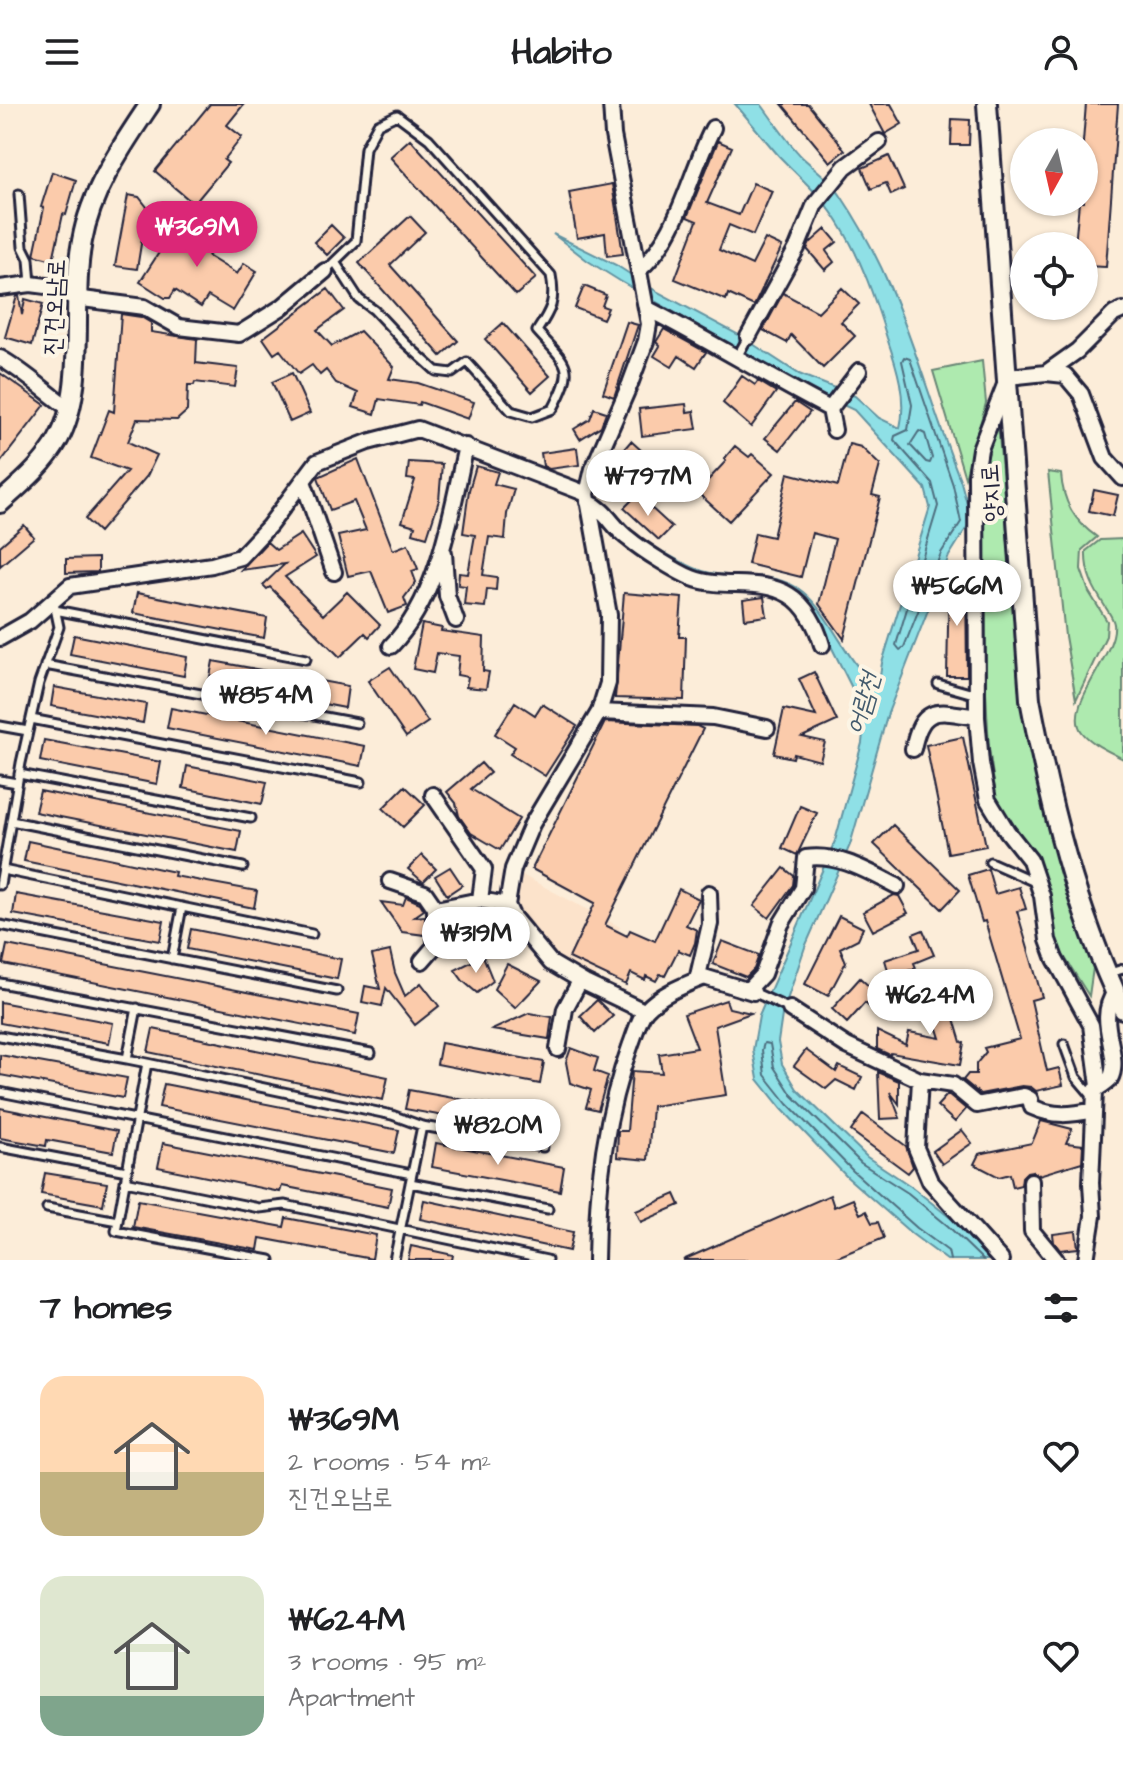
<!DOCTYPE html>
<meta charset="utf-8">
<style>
body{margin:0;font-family:"Architects Daughter","Poor Story",sans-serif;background:#f2f2f2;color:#202124;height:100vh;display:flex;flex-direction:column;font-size:30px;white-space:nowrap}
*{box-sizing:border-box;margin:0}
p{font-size:26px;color:#757577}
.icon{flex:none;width:44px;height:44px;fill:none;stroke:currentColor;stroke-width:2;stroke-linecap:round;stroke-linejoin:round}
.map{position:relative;height:1156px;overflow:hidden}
.details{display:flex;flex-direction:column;background:#fff;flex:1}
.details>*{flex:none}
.needle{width:52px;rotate:188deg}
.controls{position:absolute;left:1010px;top:24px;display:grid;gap:16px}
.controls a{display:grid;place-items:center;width:88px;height:88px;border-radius:50%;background:#fff;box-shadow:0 2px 6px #0004;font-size:40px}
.price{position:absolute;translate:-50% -68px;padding:0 18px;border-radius:28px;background:#fff;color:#222;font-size:26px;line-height:52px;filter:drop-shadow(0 2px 4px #0008)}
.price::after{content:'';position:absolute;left:50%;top:48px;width:24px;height:18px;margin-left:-12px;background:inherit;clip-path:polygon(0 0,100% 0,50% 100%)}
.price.selected{background:#db2777;color:#fff}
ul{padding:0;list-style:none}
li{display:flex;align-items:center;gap:24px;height:200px;padding:0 40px}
li span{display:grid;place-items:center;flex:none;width:224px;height:160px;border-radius:24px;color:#555}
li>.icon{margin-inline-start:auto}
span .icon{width:96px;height:96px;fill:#fffc;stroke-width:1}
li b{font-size:34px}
h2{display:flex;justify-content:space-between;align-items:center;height:96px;padding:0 40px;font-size:34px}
header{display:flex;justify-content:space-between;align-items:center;height:104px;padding:0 40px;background:#fff;font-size:36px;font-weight:700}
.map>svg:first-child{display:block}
</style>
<header><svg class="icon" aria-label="menu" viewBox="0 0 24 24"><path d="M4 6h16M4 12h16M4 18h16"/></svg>Habito<svg class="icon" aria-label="person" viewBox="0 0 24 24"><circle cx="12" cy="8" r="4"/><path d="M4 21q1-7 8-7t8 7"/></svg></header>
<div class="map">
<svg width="1123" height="1156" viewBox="0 0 1123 1156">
<rect width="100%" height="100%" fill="#fcedd9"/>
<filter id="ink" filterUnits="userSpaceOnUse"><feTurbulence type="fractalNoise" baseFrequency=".0125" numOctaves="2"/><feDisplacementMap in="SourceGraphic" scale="16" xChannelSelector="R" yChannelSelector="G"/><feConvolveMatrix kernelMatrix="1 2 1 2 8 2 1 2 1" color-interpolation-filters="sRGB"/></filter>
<g filter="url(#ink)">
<path fill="#fce3cb" d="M522 771 620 823 595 873 563 858 544 840 523 813 515 798Z"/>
<path fill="#aeeaaf" stroke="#688675" stroke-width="2" d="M982 257 986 299 965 374 933 267Z
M998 318 1020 585 1028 640 1058 758 1093 864 1089 892 1055 838 1052 807 1045 776 1035 753 1018 733 996 694 989 644 986 588 984 364Z
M1048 368 1061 370C1063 398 1074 417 1097 433L1082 446 1081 465 1089 488 1107 517 1106 532 1076 596 1065 532Z
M1123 435V655C1111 648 1091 640 1082 628 1062 602 1118 550 1114 520 1113 514 1109 509 1106 504 1094 485 1085 470 1086 447L1100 436Z"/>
<path fill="#8fe0e6" stroke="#6394a2" stroke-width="2" d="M735 0H761C774 17 787 38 802 53 816 66 831 76 841 92 903 184 921 278 961 378L968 404 969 420 949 452 888 609 850 741 805 843 782 911 778 938 782 960 797 985 867 1053 912 1083 953 1116 994 1156H947L912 1130 847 1073 782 1005 758 975 753 946 759 912 835 737 862 639 865 610 825 530 803 496 727 475 695 470 638 439 593 394C613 398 619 417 634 429 651 441 672 454 692 463 727 480 770 462 803 488 831 511 848 561 878 584L882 559 930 403 925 384 854 306 802 282 620 177 588 157 553 130 616 161 656 187 739 231 799 270 855 292 879 314 900 324C907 294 897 263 887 234 875 195 862 156 840 121 824 94 800 74 779 52 764 35 750 17 735 0Z"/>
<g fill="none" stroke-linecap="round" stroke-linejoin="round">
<path stroke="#4e6e7f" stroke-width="2" d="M904 253 910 255 953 381 961 418 941 449 904 543 900 546 896 541 938 402 932 379 894 336 895 332 908 326 912 301 902 257Z
M919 327 925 330 932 354 930 359 926 358 910 341Z
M950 1156 948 1147 917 1124 853 1067 788 1000 765 971 762 946 764 939 770 940 774 963 792 991 861 1059 908 1089 948 1122 983 1156"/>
</g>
<path fill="#fbcbab" stroke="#22223b" stroke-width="2" d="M210 0H244L227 21 242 33 224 56 228 59 194 100 155 67Z
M782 0H808L845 46 830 58Z
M869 0H891L902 20 885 30Z
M1086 0H1118L1106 163 1084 162V142H1075L1079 98H1084L1083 38Z
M952 15 970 16 969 41H951Z
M410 35 536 174 516 191 390 53Z
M718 37 732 43 707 99 739 111 753 79 772 87 753 131 729 121 719 146 752 161 765 135 782 143 754 202 728 190 726 196 675 175 697 117 687 113Z
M889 52 904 85 891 91 886 79 871 85 862 64Z
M52 68 76 76 66 111 63 110 53 156 34 151 44 104 41 103Z
M612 80 623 150 607 152 605 129 577 134 569 88Z
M128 91 139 93 147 103 137 165 115 162Z
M197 110 224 133 208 152 237 170 244 159 257 167 233 207 208 192 201 203 175 186 170 194H165L140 178 171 130 177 134Z
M410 112 425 128 390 161 458 237 441 252 359 159Z
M331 121 344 134 327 151 314 138Z
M826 125 837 138 826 147 834 158 825 166 807 145 810 139Z
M584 182 606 191 602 202 608 204 603 215 575 204Z
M842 184 859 200 841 218 855 232 823 264 791 231 787 239 763 226 783 189 818 208Z
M328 185 344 206 317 226 332 242 360 227 394 263 389 275 418 279 474 298 468 315 420 298 419 301 379 295 375 310 353 303 358 289 336 279 326 266 320 271 312 261 299 270 280 246 274 250 263 234Z
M17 192H19L22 211 25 195 43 200 32 241 5 233Z
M121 210 141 213 151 219V228L197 235 196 259 238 264 235 283 195 278 194 281H188L187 307 177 316 137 315 128 338 157 351 147 372 99 428 85 415 127 367 91 354 109 306 114 308Z
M627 218 638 221 614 293 603 289Z
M503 219 550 272 532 288 485 235Z
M664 225 706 248 696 263 679 252 672 263 654 252 660 242 656 238Z
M0 269 45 301 0 359Z
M292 269 310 309 290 318 272 278Z
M742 272 755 281 758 277 776 288 751 323 723 299Z
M795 298 810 308 780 346 765 334Z
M686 300 687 308 694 307 697 325 642 332 639 305Z
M594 304 606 308 601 322 580 335 574 325 590 315Z
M631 337 666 369 653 383 619 351Z
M849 340 861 343 880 361 872 391 880 393 844 535 819 500 835 435 812 429 801 473 748 460 755 429 773 433 788 369 838 382Z
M735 342 749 353 752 350 774 369 729 417 697 388 726 357 724 355Z
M577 344 579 361 549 365 543 362 541 349Z
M358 355 393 446 408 440 418 465 412 467 416 478 404 494 407 502 388 509 371 467 348 472 338 432 366 426 354 397 330 406 318 373Z
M409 358 442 360 439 396 427 433 413 429 415 422 402 418 415 376 407 375Z
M476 362 498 368 494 380 514 385 507 410 505 435 489 433 483 471 497 473 496 486 487 485 485 503 464 501 466 482 458 481 459 469 468 470 475 431 463 429 469 386Z
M1094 386 1118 391 1113 412 1089 407Z
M637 391 672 423 659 436 624 404Z
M24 421 34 433 0 462V442Z
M301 430 316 453 285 473 323 511 347 488 380 521 369 533 365 529 340 553 270 483 267 485 263 481 285 460 241 466 267 438 276 446Z
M98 454V468L66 469V455Z
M949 474H966L967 572H947Z
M137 489 267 514 264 534 133 509Z
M624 489 682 494 679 533H686L684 596 615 594Z
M764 493 767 512 745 515 743 496Z
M422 520 442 524 441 527 484 533 483 567 489 568 486 585 466 583 468 573 457 571 459 552 437 549 433 569 413 565Z
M74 531 187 553 184 572 70 550Z
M213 557 348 582 345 604 209 578Z
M390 563 428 618 406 633 368 577Z
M814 568 837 617 802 633 825 638 820 657 794 650 793 654 774 650 784 605 816 612 799 575Z
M54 583 146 600 143 619 51 602Z
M515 598 535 611 542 600 577 622 545 672 510 650 515 643 495 630Z
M171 604 365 642 361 662 167 624Z
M605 618 697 622 703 625 605 821 627 832 630 826 655 837 679 785 699 795 686 821 697 826 695 839 690 851 678 846 665 872 660 870 656 877 646 872 645 876 631 869 626 881 569 854 595 799 532 765Z
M963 633 986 742 948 749 926 641Z
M44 636 161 658 157 680 40 657Z
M481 659 490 669 471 685 519 715 500 746 471 729 459 712 456 699 447 688Z
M187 662 267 678 262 700 183 684Z
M405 682 425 701 403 723 383 704Z
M40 687 241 727 237 748 35 708Z
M800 702 817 709 797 751 782 744Z
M893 721 960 786 942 805 874 740Z
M28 737 175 768 174 772 257 787 254 804 24 757Z
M422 751 436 765 423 778 408 765Z
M450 763 462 781 447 791 435 772Z
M784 764 794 772 793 781 769 814 754 802Z
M988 765 995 790 1019 783 1026 805 1017 807 1042 893 1031 896 1047 967 1059 964 1063 981 1036 987 1031 983 1022 982 980 990 963 976 968 970H976V960L986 948 984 944 1020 935 985 817 982 818 968 771Z
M16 790 164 817 160 837 13 810Z
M894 791 899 792 908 809 873 827 863 808Z
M406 793 420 799 424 806 414 813 425 812V831L402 828 381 798 403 801Z
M483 807 485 834 462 836 445 834V813Z
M839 812 863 824 858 835 840 844 846 858 828 892 805 880Z
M191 825 341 855 337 875 187 845Z
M923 826 934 851 914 859 916 864 890 873 885 856 919 845 913 830Z
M722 837 759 851 754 865 746 873 713 860Z
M7 841 359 910 355 931 3 860Z
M390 847 395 869 405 892 421 879 439 902 415 921 386 884 382 902 362 898 365 882 380 885 372 851Z
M483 852 493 877 477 889 463 877 455 866Z
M507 860 541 877 515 904 494 885Z
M860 874 895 906 886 917 865 899 847 919 832 905Z
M946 888 961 938 964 939 960 961 891 949 890 951 877 945V927L906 941 909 928 940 934 927 894Z
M597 896 613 912 595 929 580 912Z
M726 896 729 904 751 909 715 922 726 991 652 1002 648 1056 617 1053 618 1027H627L632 967 662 969 659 950 697 944 684 910Z
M0 898 113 919 109 939 0 919Z
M529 909 552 913 549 935 492 926Z
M153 925 388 973 383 996 148 948Z
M441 939 544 958 540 980 437 960Z
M571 944 598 954 594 967 608 972 598 1006 586 1003 591 986 570 979 566 958Z
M806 946 836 968 839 962 862 973 856 986 836 976 826 985 794 962Z
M0 951 127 974 123 994 0 971Z
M878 968 899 977V1000L890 988 900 1014 880 1015Z
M164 980 399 1026 394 1049 159 1003Z
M409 986 535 1009 531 1028 405 1005Z
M948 990 966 1005 955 1018 937 1002Z
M0 1004 117 1027 113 1048 47 1036 46 1042 0 1034Z
M863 1010 906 1042 913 1063 908 1069 851 1027Z
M1041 1017 1072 1025 1066 1039 1083 1041 1082 1058 1039 1071 1032 1067 1027 1068 1022 1073 1021 1081 1013 1083 1010 1070 999 1073 974 1060 979 1050 1032 1039Z
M962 1026 972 1039 942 1060 933 1047Z
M163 1039 392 1084 388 1103 282 1082 280 1088 158 1063Z
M436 1039 564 1063 560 1087 432 1063Z
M45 1069 107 1079 103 1101 41 1090Z
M675 1090 680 1101 641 1118 636 1107Z
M830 1091 834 1103 853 1095 860 1110 866 1107 872 1119 878 1118 884 1134 830 1156H683Z
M138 1096 284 1123 286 1114 376 1131 372 1155 260 1134 258 1146 133 1123Z
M424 1096 573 1128 569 1147 420 1115Z
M1076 1127 1078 1144 1060 1146 1054 1138 1053 1130Z
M411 1142 453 1151 452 1156H408Z"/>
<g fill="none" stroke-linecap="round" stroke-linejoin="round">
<defs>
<path id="lane" d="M19 90 23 143 29 155 31 180
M325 167 356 137 365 44 378 20 397 11 429 35 551 171C556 197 551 206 537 227 568 262 576 261 553 305L532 313 511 307 467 258 452 269 436 267 405 239 374 206 359 195 335 158
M737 253 748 233
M55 506 306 555
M45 561 357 619
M938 580 977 591
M31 615 361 678
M0 622 28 627
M19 670 251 714
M0 676 17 679
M11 717 243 763
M990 758 1035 778
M3 766 312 830
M0 781 21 659 39 579 59 523 54 499
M0 821 337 887
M172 855 182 803
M1110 869 1123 865
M0 879 371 949
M753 888 790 905
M137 904 127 955 147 959 116 1127 270 1156
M0 932 127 955
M1064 940 1076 973 1093 993
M147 959 392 1011 422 1022 543 1043
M0 988 412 1070
M0 1043 127 1067
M125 1077 259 1104 285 1101 547 1156
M410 1079 548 1105
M47 1104 118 1117
M394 1156 422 1022"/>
<path id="street" d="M611 0 613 31 649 220 646 237 630 280 593 365 587 390 609 511 608 579 599 608 532 720 513 765 507 801 512 812 551 859 585 879 644 907
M639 166C679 132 689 70 713 24
M0 184 31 180 54 183 75 194 144 203 179 223 239 230 282 203 325 167
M646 204C709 236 768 273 830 305L834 326
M748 233 797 144 815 100 845 63 879 38
M0 254C24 267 47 289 70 305
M1046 269 1077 247 1114 210 1123 206
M830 305 859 267
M303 377 334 468
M588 398C607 406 613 424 629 435 642 446 677 468 692 474 723 486 759 473 789 491 806 501 817 523 822 541
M444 449 447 492 456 516
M0 534 30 517 70 482 212 461 240 453 269 422 317 358 368 338 418 325 587 390
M391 542C440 492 451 408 466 342
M599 608 713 613 767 624
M913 645C922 600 938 607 977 613
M433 691 484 765 480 796
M390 777 425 789 436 805 480 796 507 801
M422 857 435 842V805
M697 876 710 820 709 789
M748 886 763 870 781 820 803 784 806 754C838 749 869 768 897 782
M790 905 847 942 920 976 953 981 977 1001 1024 992 1030 995 1032 1003C1054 1013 1071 1011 1094 1006
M558 945 565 905 580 877
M920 976 916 1044 930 1077 1001 1156
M1099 982 1091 921 1055 855 1048 836 1042 792 1030 756 1007 727 988 696 981 659 977 613 976 371 980 345 1008 273 1046 269 1065 271 1081 290 1105 354 1123 374
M1031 1077 1032 1127 1056 1156
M596 1156C597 1082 605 1009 631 940 635 930 639 914 646 906 660 890 685 881 704 873L753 888
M1086 1156 1093 1112 1091 1079 1095 987C1099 982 1106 980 1110 975 1123 952 1094 917 1115 888"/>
<path id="secondary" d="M987 0 1030 595C1051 704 1075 804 1123 905
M0 399C21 380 44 361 58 336 88 282 70 198 82 137 91 86 122 42 150 0"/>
</defs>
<use href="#lane" stroke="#22223b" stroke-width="13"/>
<use href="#street" stroke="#22223b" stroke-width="20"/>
<use href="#secondary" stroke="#22223b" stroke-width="24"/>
<use href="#lane" stroke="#fcf5e5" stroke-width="7"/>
<use href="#street" stroke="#fcf5e5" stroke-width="14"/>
<use href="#secondary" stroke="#fcf5e5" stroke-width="18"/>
</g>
</g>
<g text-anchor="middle" stroke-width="8" stroke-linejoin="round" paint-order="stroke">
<g font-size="24" fill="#22223b" stroke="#fcf5e5">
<text transform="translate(54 203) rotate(-87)" y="8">진건오남로</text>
<text transform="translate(991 389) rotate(-94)" y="8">양지로</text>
</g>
<g font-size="26" font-style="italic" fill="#435b6e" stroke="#fcf5e5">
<text transform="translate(862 599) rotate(-74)" y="9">어람천</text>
</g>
</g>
</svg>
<div class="controls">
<a><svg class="needle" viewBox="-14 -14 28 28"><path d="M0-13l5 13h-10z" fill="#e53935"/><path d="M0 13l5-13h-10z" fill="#757577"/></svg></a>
<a><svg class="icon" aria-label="locate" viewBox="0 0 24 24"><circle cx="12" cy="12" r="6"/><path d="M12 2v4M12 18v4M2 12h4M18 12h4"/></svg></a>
</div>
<b class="price selected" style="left:197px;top:165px">₩369M</b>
<b class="price" style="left:648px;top:414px">₩797M</b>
<b class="price" style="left:957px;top:524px">₩566M</b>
<b class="price" style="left:266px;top:633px">₩854M</b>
<b class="price" style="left:476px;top:871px">₩319M</b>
<b class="price" style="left:930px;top:933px">₩624M</b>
<b class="price" style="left:498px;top:1063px">₩820M</b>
</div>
<section class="details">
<h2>7 homes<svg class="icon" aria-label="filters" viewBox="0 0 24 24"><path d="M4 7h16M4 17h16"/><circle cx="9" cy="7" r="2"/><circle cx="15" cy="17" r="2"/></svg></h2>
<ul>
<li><span style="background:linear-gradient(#ffd9b3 60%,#c2b280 0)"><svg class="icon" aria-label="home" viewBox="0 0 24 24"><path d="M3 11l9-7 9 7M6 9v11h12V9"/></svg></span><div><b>₩369M</b><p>2 rooms · 54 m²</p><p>진건오남로</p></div><svg class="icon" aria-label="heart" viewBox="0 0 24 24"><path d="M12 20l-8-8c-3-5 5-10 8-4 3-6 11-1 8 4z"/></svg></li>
<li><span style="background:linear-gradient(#dfe7d0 75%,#7fa58c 0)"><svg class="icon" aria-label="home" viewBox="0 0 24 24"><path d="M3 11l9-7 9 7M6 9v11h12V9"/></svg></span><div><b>₩624M</b><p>3 rooms · 95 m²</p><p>Apartment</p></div><svg class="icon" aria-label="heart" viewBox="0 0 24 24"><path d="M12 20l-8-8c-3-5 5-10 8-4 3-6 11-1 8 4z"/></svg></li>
</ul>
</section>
